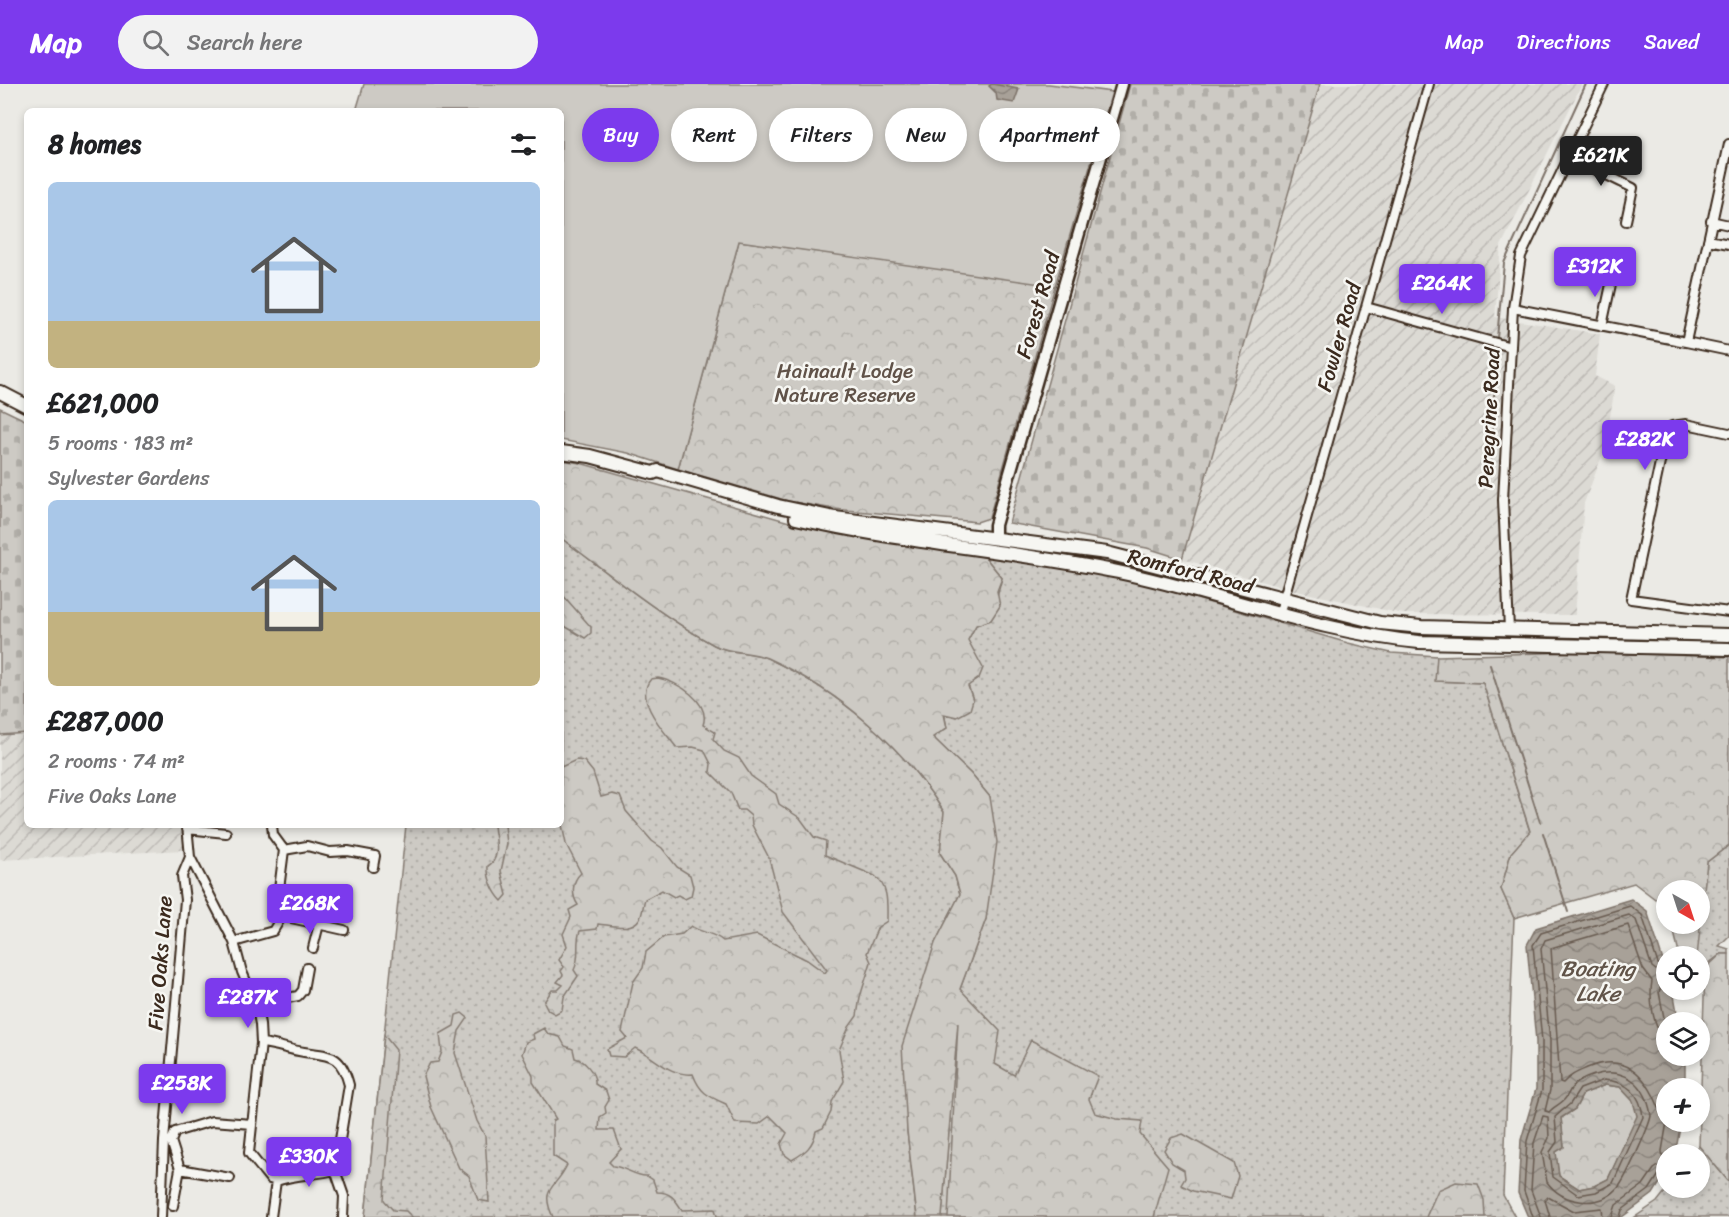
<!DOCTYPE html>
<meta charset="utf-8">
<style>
body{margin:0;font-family:Sriracha,sans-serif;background:#f2f2f2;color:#202124;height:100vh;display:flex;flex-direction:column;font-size:22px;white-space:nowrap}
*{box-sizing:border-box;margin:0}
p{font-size:20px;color:#757577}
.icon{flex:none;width:33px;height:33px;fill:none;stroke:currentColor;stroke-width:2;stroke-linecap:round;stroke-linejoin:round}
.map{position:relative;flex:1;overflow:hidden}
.side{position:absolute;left:24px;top:24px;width:540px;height:720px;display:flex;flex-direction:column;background:#fff;border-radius:9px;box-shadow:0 3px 9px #0003}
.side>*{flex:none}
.top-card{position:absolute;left:582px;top:24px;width:570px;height:54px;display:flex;gap:12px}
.needle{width:39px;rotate:141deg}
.buttons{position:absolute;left:1656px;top:796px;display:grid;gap:12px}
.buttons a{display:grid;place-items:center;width:54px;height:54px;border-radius:50%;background:#fff;box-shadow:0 3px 9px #0003;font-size:30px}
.price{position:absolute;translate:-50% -51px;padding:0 14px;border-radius:6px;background:#7c3aed;color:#fff;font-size:20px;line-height:39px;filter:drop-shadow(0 2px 3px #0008)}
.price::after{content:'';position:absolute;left:50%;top:36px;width:18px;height:14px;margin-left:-9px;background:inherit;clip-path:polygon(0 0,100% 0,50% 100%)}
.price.selected{background:#222;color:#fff}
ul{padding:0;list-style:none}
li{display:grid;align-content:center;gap:12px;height:318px;padding:0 24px}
li span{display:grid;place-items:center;height:186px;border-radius:9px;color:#555}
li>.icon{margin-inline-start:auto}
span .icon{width:108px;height:108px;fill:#fffc;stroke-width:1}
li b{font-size:26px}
h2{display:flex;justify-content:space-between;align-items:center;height:72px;padding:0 24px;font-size:26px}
.tag{padding:0 21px;border-radius:27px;background:#fff;box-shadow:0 3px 9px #0003;font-size:21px;line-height:54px}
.tag.selected{background:#7c3aed;color:#fff}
header{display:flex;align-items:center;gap:36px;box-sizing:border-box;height:84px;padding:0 30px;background:#7c3aed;color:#fff}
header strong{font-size:28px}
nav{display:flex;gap:33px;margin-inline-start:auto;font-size:21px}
.search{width:420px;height:54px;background:#f2f2f2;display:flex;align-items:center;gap:15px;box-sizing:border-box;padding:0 21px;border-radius:33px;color:#757577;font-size:22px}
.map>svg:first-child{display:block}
</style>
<header>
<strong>Map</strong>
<div class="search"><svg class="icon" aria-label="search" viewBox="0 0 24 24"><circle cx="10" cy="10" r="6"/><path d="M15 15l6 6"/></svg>Search here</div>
<nav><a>Map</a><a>Directions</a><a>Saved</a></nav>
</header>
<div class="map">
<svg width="1729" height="1133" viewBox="0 0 1729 1133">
<defs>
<pattern id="industrial-furrows" width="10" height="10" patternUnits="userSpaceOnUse" patternTransform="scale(1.5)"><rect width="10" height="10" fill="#dcdad4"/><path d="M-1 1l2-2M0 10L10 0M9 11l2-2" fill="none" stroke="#bebbb6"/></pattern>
<pattern id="grass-dots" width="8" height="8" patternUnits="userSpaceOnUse" patternTransform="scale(1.5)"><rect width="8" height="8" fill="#cdcac4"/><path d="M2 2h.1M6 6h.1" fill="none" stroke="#b1aea8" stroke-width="1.8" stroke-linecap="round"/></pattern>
<pattern id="forest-crowns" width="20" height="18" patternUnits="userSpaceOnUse" patternTransform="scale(1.5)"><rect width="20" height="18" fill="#cdcac4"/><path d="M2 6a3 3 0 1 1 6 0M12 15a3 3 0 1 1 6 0" fill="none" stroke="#b1aea8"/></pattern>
<pattern id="cemetery-stones" width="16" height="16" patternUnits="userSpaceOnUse" patternTransform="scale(1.5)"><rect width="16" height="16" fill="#cdcac4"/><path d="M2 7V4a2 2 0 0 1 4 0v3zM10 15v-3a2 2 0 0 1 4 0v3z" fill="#b1aea8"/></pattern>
<pattern id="water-waves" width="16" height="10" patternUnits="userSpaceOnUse" patternTransform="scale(1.5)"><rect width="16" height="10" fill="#a8a198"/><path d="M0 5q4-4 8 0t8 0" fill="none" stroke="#8a837b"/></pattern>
</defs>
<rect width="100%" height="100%" fill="#ebeae5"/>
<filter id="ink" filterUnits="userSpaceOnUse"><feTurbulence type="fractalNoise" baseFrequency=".0167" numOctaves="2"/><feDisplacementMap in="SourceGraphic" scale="12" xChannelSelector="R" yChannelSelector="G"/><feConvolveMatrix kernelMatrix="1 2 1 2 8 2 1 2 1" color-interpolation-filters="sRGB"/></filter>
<g filter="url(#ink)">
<path fill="url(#industrial-furrows)" d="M1320 0H1582L1501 162 1495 233 1600 250 1595 292 1615 302 1605 364 1584 419 1575 531 1403 530 1292 506 1182 475Z
M27 649V741H185L183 766 0 776V651Z"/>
<path fill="url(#grass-dots)" stroke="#847a71" stroke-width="1.5" d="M561 454C611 491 660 531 714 561 730 570 751 567 767 574 839 607 902 661 944 728L940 769 955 792 960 810 935 859 922 904 907 1047 917 1133H365L406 741H561Z
M985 473 1065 484 1149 501 1348 559 1391 569 1437 572 1436 597 1483 599 1530 748 1511 769 1501 805 1514 834 1503 1111 1515 1133H942L960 905 986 835 990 713 971 690 932 653 947 644 944 629 973 616 968 601 979 594 968 556 976 541 991 536 1002 494Z
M1729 761V852L1719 862 1729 865V870H1721L1700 886V873H1695L1707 778Z
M1699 1062 1729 1098V1133H1635L1657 1118 1668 1104H1700V1071H1692Z"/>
<path fill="url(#forest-crowns)" stroke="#847a71" stroke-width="1.5" d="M739 157 934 183 935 172 1055 202 989 434 977 438 834 425 788 417 678 385Z
M561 376 580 379 807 443 985 473 1002 494 997 507 1000 522 991 536 976 541 968 556 983 584 979 594 968 602 973 616 970 626 957 633 944 630 947 644 933 653 971 690 990 713 997 758 986 835 960 905 1000 947 995 980 1014 991 1031 956 1098 992 1089 1015 1095 1029 1117 1035 1142 1037 1140 1050 1168 1083 1154 1133H948L958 938 942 1133H917L907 1047 902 962 935 859 960 810 955 792 940 769 944 728C902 661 839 607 767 574 751 567 730 570 714 561 660 531 611 491 561 454Z
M561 509 591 543V549L585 554 561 540Z
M1575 568 1729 573V761L1707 778 1697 873H1680L1672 840H1700V807H1666V830L1659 818 1634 799 1514 834 1501 805 1511 769 1530 747 1483 599 1435 597 1437 572Z
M658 594C677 597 711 618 703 641L715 648 713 655 724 667 739 674 751 692 776 710 779 720 800 734 814 753 826 757 825 771 875 792C889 803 887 820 887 837L878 843 867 869 871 878 860 913 857 932 849 943 839 966 844 997 832 1018 831 1028 823 1044 816 1047C813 1062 806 1068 792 1076L784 1070 781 1060 787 1049 770 1032 759 1040 735 1039 726 1020C708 1012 700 1009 693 990 668 992 656 973 635 964L624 973 609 972 607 965 627 954 622 948 633 898 643 884 646 868 664 853 682 850 691 842C701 849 715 849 723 857L757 851 807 876 825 889 827 886 783 828 769 774 752 741 751 732 744 726H738L731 709 710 688 711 680 704 666 693 663 677 664C664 647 633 615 651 595Z
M576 676 584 677 593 688 601 713 612 710 620 712 626 727 652 757 662 764 677 783 690 791 693 803 691 812 685 815 678 811 674 813 662 806 645 815C643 820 643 829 640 834 632 848 611 841 598 840L597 845 580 847C575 859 581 873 574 886L578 892 564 913 562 926 555 930 548 926 544 918 552 906H558L563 901 557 898 563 891 561 887 564 883 559 876 567 862 563 850 571 833 569 826 578 821C571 811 572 797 581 789L566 760 561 736V683Z
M494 741H505L507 760 501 787 507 811 502 817C494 809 487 794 488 782 502 773 495 755 494 741Z
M1721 870H1729V1098L1699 1062 1705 885Z
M462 929 468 934 459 947 455 969 477 1037 485 1052 489 1118 478 1116 469 1092 459 1084 431 1023 423 992 430 979 438 978 442 968 440 950 454 942 456 931Z
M544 944 548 950 560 953 565 962 573 965 575 974C584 976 596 989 595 1000L606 1007 609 1016 605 1023 606 1029 600 1033 599 1046H614L621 1065 609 1078 613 1082C625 1083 636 1093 647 1092L653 1096 657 1108C671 1108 675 1115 682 1126L715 1125 717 1132 728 1133H553C539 1103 556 1105 567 1081L553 1072V1037L556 1035 533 998V992L522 970 526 958 534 955 533 950Z
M384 951 396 966 384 1116 393 1126 406 1127 412 1133H365Z
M1605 1001 1620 1003 1633 1017 1638 1032 1608 1095 1594 1102 1579 1105 1559 1092 1555 1068 1564 1062 1561 1034 1575 1025 1583 1010Z
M1183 1050 1234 1079 1238 1092 1231 1115 1193 1107 1181 1101 1185 1094 1184 1086 1172 1079 1164 1066 1171 1054Z
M1456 1098 1478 1100 1484 1116 1485 1133H1426L1438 1106Z"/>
<path fill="url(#cemetery-stones)" stroke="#847a71" stroke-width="1.5" d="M1130 0H1320L1182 475 1147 464 1009 439Z
M0 324 27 337V649L0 651Z"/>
<path fill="#cdcac4" stroke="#847a71" stroke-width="1.5" d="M364 0H1049L1112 8 1055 202 739 157 678 385 628 369 561 356V27H356Z"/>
<path fill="url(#water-waves)" stroke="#7c7167" stroke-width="1.5" fill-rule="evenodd" d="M992 0 1019 5 1014 19 997 16 996 9 989 2Z
M1631 815 1647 827 1666 886V906H1673L1679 939H1666V972L1685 973V1005H1666V1038H1681L1675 1071H1666V1089L1653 1110 1622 1133H1528L1518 1109 1521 1056 1536 1005V957L1527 861 1536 844ZM1605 1001 1620 1003 1633 1017 1637 1032 1608 1095 1594 1102 1579 1105 1559 1092 1556 1068 1564 1063 1561 1034 1575 1025 1583 1010Z"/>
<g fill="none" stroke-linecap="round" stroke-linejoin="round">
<path stroke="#675a4f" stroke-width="1.5" d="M1666 958C1653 945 1649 915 1652 897L1643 885 1628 841 1551 864 1560 998 1563 999C1570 991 1578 988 1587 984 1626 968 1646 991 1659 1024L1666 1021
M1604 996C1627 997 1641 1010 1643 1033L1613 1099 1596 1108 1578 1111 1553 1093 1550 1068 1557 1058 1555 1033 1570 1020 1580 1005Z
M1533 1133 1524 1107 1527 1057 1542 1006V957L1533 861 1541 849 1630 822 1642 831 1658 880 1666 884
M1541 1133 1531 1106 1534 1059 1543 1032 1548 1033 1549 1054 1542 1068 1547 1098C1563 1120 1598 1125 1617 1105 1625 1097 1649 1043 1651 1032 1645 990 1613 979 1578 998 1570 1002 1569 1011 1564 1016 1559 1021 1553 1023 1549 1028L1545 1027 1550 1006V957L1541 865 1545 856 1629 831 1636 836 1652 883 1665 893 1659 908 1666 944
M1550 1133 1545 1116 1548 1113 1574 1127 1602 1124 1603 1133
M1612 1133 1616 1121 1643 1101 1654 1085 1663 1079 1662 1067 1667 1038
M1620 1133 1622 1126 1649 1106 1660 1089 1666 1087"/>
<path stroke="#7c7167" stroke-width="2" d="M1497 254 1504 179 1586 0
M1491 382 1496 268
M1490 581 1540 738
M1543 749 1568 828"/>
<defs>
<path id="street" d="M1729 60 1686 258 1729 267
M1568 72 1633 104 1626 137
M1711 137 1729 141
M1708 156 1729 160
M1366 223 1511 263
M1513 224 1686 258
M1602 242 1613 191
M1729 349 1686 340 1672 342 1665 355 1631 515 1729 528
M1279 531 1429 0
M1509 545 1503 416 1513 224 1521 172 1604 0
M187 741 190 773 234 858 242 888 256 920 260 940 261 959 249 1069 270 1095 276 1097
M187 745 226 749
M284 766 307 762 330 768 348 767 375 772 373 783
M282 832 344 846
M234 858 273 847 282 832 278 813 284 766 273 751 272 741
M313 864 319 840
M256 920 298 912 303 906 307 884
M261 959C276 960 289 966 304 968 331 972 341 970 349 1001L335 1086 344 1112 343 1133
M180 1085 230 1094
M276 1097C295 1090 315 1091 335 1086
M173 1122 180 1085 171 1057 175 1048 212 1037 252 1040
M161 1133 164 1057 185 816 182 792 190 773
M271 1133 276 1097"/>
<path id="secondary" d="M995 453V441L1122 0"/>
<path id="primary" d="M0 308 27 322
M561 368 590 372 653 389 658 387 778 422 835 434 1107 469 1380 539 1421 543 1729 551
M796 434C902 459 1012 466 1118 488 1220 509 1316 548 1419 558L1729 565"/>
</defs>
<use href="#street" stroke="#3b2a1e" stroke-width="12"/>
<use href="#secondary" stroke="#3b2a1e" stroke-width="15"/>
<use href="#primary" stroke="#3b2a1e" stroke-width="16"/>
<use href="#street" stroke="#f6f6f2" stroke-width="8"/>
<use href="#secondary" stroke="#f6f6f2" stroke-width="10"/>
<use href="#primary" stroke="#f6f6f2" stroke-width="12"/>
</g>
</g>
<g text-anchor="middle" stroke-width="5" stroke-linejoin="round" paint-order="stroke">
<g font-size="21" fill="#3b2a1e" stroke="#f6f6f2">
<text transform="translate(1038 221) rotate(-74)" y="7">Forest Road</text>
<text transform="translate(1339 253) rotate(-74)" y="7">Fowler Road</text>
<text transform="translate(1489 334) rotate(-87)" y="7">Peregrine Road</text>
<text transform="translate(1191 487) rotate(14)" y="7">Romford Road</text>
<text transform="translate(160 879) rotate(-86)" y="7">Five Oaks Lane</text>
</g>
<g font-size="21" fill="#605248" stroke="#f6f6f2">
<text x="845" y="294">Hainault Lodge<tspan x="845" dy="24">Nature Reserve</tspan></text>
</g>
<g font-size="22" font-style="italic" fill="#615449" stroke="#f6f6f2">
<text x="1598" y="892">Boating<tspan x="1598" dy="25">Lake</tspan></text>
</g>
</g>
</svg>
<div class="buttons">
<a><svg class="needle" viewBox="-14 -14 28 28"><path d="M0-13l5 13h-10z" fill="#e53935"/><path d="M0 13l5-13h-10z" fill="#757577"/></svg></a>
<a><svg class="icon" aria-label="locate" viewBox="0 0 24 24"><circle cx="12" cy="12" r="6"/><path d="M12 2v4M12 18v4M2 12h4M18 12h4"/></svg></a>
<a><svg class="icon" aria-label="layers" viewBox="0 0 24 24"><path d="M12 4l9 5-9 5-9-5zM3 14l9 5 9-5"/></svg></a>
<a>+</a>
<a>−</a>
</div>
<b class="price selected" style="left:1601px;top:103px">£621K</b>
<b class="price" style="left:1595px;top:214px">£312K</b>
<b class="price" style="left:1442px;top:231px">£264K</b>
<b class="price" style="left:1645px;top:387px">£282K</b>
<b class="price" style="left:310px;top:851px">£268K</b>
<b class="price" style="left:248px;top:945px">£287K</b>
<b class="price" style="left:182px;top:1031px">£258K</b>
<b class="price" style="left:309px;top:1104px">£330K</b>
<div class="top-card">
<a class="tag selected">Buy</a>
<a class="tag">Rent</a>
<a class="tag">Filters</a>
<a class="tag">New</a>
<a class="tag">Apartment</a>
</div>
<section class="side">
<h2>8 homes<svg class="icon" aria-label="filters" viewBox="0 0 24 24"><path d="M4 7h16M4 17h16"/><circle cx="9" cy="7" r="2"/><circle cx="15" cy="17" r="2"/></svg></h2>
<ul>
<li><span style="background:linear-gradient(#a9c7e8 75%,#c2b280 0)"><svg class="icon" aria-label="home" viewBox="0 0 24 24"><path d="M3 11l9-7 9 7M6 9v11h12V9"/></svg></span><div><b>£621,000</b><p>5 rooms · 183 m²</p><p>Sylvester Gardens</p></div></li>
<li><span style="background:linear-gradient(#a9c7e8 60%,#c2b280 0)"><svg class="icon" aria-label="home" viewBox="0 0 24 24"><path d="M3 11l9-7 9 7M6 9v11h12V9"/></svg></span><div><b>£287,000</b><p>2 rooms · 74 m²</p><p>Five Oaks Lane</p></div></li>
</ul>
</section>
</div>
